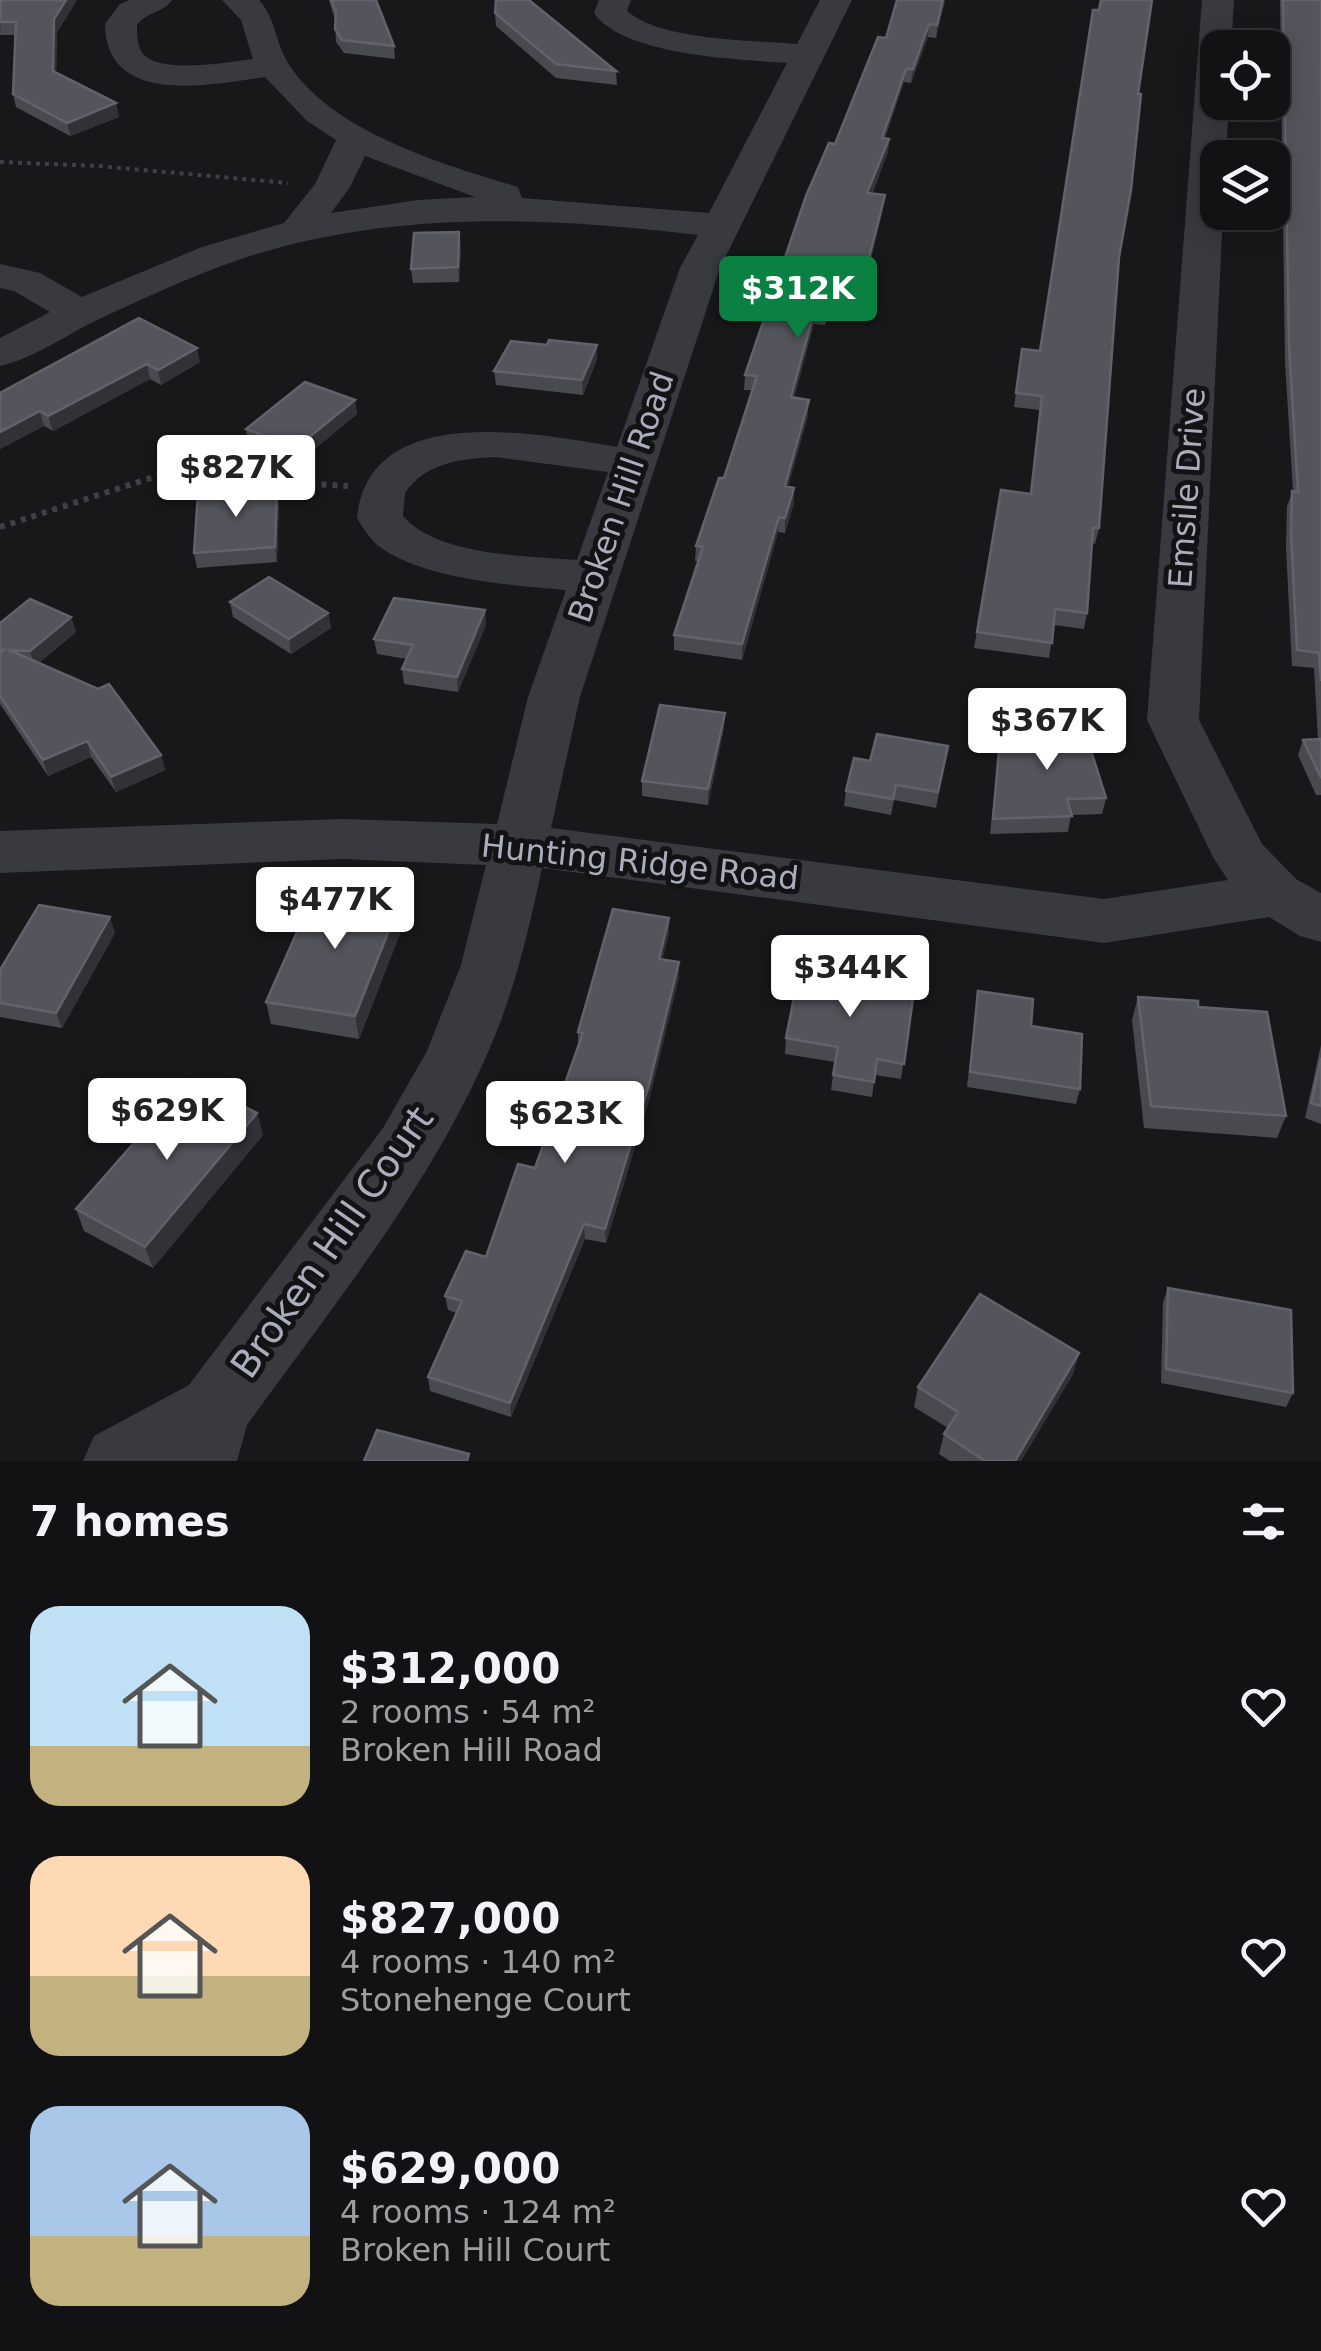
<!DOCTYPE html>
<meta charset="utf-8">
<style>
body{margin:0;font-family:"DejaVu Sans",sans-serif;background:#1b1b1d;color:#f1f3f6;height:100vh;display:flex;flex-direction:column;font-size:38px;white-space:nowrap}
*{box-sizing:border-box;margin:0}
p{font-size:32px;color:#9c9ea0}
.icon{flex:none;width:55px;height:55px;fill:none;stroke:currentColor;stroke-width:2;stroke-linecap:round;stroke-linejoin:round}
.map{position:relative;height:1461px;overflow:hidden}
.panel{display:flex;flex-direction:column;background:#121214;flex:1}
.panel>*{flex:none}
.tools{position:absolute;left:1200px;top:30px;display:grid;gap:20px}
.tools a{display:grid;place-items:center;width:90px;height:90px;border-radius:20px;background:#121214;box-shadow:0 5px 25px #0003,0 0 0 2px #313234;font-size:50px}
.price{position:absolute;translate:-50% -85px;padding:0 22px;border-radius:10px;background:#fff;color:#222;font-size:32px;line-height:65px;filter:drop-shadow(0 2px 5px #0008)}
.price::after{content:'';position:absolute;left:50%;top:60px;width:30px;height:22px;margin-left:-15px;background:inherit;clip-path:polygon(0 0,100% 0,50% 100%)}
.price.on{background:#0b8043;color:#fff}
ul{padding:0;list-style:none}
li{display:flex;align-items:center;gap:30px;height:250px;padding:0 30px}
li span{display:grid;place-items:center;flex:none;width:280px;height:200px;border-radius:30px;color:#555}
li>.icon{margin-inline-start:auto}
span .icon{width:120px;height:120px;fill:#fffc;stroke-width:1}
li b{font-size:42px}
h2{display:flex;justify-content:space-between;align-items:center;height:120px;padding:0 30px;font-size:42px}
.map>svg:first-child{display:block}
</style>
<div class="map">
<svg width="1321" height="1461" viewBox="0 0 1321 1461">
<rect width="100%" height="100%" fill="#18181b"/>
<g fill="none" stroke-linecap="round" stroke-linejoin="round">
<path stroke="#3f4047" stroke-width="4" stroke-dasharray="4 5" stroke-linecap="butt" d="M0 162 98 166 288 183"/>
<path stroke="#3f4047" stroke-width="6" stroke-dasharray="5 6" stroke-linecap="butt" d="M0 527 160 475 348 486"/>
<path fill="#393940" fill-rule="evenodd" d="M130 0H172C163 13 146 12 137 25 137 34 137 48 144 55 163 74 229 62 253 59L241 20 222 0H259C276 19 275 42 288 63 331 132 445 165 518 187L522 198 709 213 787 63C738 59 624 56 594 13L599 0H631L627 11C662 41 751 40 797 44L820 0H852L720 268 580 697 551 828 1104 899 1228 880 1213 857 1147 720 1202 0H1234L1231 48H1218V102H1229L1226 158H1218V212H1223L1199 720 1262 844 1296 879 1321 893V942L1300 936 1269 917 1104 943 542 868C528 934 513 998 485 1059 426 1192 332 1307 247 1425L237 1461H83L94 1436 189 1385 383 1128 427 1051 461 965 486 865 342 859 0 873V831L342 819 497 824 528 697 566 590C511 585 428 580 381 548 371 541 363 528 357 518 369 399 538 434 617 447L680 268 698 235C533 215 365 209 208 271 168 287 128 305 89 324 61 339 31 359 0 366V338L50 312 14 291 0 288V264L40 273 82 297 202 247 284 223 315 184 336 140 307 121 265 77C210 85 106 107 105 24L120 4ZM365 156 475 197 418 200 331 213 350 187ZM495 457 608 472 577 560C527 556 437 556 403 516L405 493C426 462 461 459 495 457Z"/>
</g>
<path fill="#494950" d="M1 0H77L57 32 56 73 116 103 119 117 70 136 16 107 13 94 15 35H0Z
M329 0H376L394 46 395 59 344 53 336 42 335 20Z
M945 0 936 38 928 37 911 83 904 82 885 138 889 139 888 152 872 194 883 209 860 304 832 301 825 325 814 324 794 398 808 415 788 487 794 503 785 533 778 532 742 660 674 650V635L698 561H695L696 546 724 478 752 390H744L745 375 835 144 886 38Z
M1280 0H1321V795H1316L1298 755 1303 740 1318 739 1314 668 1292 666 1286 548 1287 506 1293 491 1285 362Z
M495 13 616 71 617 85 556 78 496 26Z
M1138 94 1119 257 1099 528 1095 544 1092 543 1087 613 1084 629 1054 625 1049 658 974 648 1001 490 1030 494 1040 410 1014 407 1022 349 1040 351Z
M461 246 459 282 413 283 411 269Z
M139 318 200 362 161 385 150 379 53 431 44 426 0 449V393Z
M597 359 583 395 496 385 494 371Z
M355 400 357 414 299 462 248 444 246 429Z
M279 502 277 562 197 568 194 553Z
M230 602 328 613 331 628 291 654 233 617Z
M485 610 486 625 458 692 404 684 402 669 407 659 377 654 374 639Z
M71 617 76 632 39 663 161 755 165 770 116 792 91 757 48 776 0 704V623Z
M1029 721 1106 798 1102 814 1071 815 1068 832 990 834 999 750H1030L1026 737Z
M724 728 708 805 642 796V781Z
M945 762 936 808 894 800 891 815 844 806 846 791Z
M404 923 359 1039 271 1024 266 1002Z
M115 933 62 1028 0 1017V970Z
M669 933 662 960 679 977 649 1100 606 1243 585 1239 511 1417 430 1391 428 1377 456 1313 448 1310 445 1296 486 1257 535 1168 578 1046V1032Z
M868 991 913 998 901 1079 875 1075 872 1097 831 1090 835 1062 785 1054 786 1038Z
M978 991 1031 1026 1080 1089 1076 1104 967 1087Z
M1138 997 1198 1007 1286 1116 1277 1138 1144 1128 1132 1020Z
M1321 1045V1124L1305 1118Z
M257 1113 263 1135 153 1268 84 1231 76 1209Z
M1168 1288 1293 1393 1286 1407 1161 1383 1163 1302Z
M1079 1353 1073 1374 1021 1461H950L939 1454 944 1434 948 1428 914 1407 918 1387Z"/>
<path fill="#313136" d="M66 0H77L57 32 56 84 53 71 54 19Z
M943 0H945L936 38 937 25Z
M929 24 928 37 911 83 913 69Z
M906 69 904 82 880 151 882 138Z
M116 103 119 117 70 136 67 123Z
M889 139 888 152 866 207 867 193Z
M885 195 883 209 860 304 861 289Z
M459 232 461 246 459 282 458 267Z
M833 286 832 301 825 325 826 311Z
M815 309 814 324 790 412 791 397Z
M597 345V359L583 395 582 380Z
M197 348 200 362 161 385 158 370Z
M147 364 150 379 53 431 48 416Z
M355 400 357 414 299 462 297 447Z
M809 400 808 415 784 502 785 486Z
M40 411 44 426 0 449V432Z
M277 487 279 502 277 562 275 547Z
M794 488V503L785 533V518Z
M779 517 778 532 742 660V644Z
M485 610 486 625 458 692 457 677Z
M328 613 331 628 291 654 289 639Z
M71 617 76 632 35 666 30 651Z
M725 713 724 728 708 805V789Z
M87 741 91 757 48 776 43 760Z
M161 755 165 770 116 792 111 777Z
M401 900 404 923 359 1039 355 1016Z
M110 917 115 933 62 1028 56 1013Z
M669 918V933L659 974V959Z
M679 962V977L649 1100 606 1243 605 1229Z
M257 1113 263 1135 153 1268 145 1247Z
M584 1224 585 1239 511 1417 510 1403Z
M1079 1353 1073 1374 1021 1461H1015Z"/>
<path fill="#54545c" stroke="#61626b" stroke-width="2.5" d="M1 0H66L54 19 53 71 116 103 67 123 13 94 16 22H0Z
M331 0H376L394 46 342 40 335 29 336 12Z
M496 0H529L616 71 556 64 495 13Z
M897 0H943L937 25 929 24 913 69H906L882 138 889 139 867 193 885 195 861 289 833 286 826 311 815 309 791 397 809 400 785 486 794 488 785 518 779 517 742 644 674 635 703 547 696 546 719 478H724L757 376 745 375 806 196 829 143 835 144 878 37 886 38Z
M1101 0H1152L1138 94H1141L1131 190 1119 257 1099 528H1093L1087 613 1055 609 1052 643 977 632 1001 490 1031 494 1042 396 1016 393 1022 349 1040 351 1093 10H1099Z
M1283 0H1321V681L1319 653 1297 650 1291 533 1292 491 1298 492 1289 347Z
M459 232 458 267 411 269 414 233Z
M139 318 197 348 158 370 147 364 48 416 40 411 0 432V393Z
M549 340 597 345 582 380 494 371 511 341 547 345Z
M305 382 355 400 297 447 246 429Z
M277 487 275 547 194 553 198 493Z
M269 577 328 613 289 639 230 602Z
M394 598 485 610 457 677 402 669 413 645 374 639Z
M30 599 71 617 30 651 9 650 98 689 109 684 161 755 111 777 87 741 43 760 0 696V653L4 650H0V623Z
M660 705 725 713 708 789 642 781Z
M1081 719 1106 798 1067 799 1072 816 993 819 999 750 1037 749 1029 721Z
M877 734 948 746 938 792 896 785 893 799 846 791 854 758 870 761Z
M1321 739V778L1303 740Z
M317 887 401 900 355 1016 266 1002Z
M39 905 110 917 56 1013 0 1003V970Z
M613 909 669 918 659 959 679 962 649 1085 605 1229 584 1224 510 1403 428 1377 462 1301 445 1296 466 1251 486 1257 518 1164 535 1168 583 1033 578 1032Z
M801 962 870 974 867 991 913 998 904 1064 877 1059 874 1082 833 1075 838 1047 786 1038Z
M978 991 1033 999 1031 1026 1082 1034 1080 1089 970 1072Z
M1138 997 1198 1001V1007L1267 1012 1286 1116 1151 1106Z
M1321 1058V1106L1311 1103Z
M190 1079 257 1113 145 1247 76 1209Z
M1168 1288 1291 1310 1293 1393 1166 1369Z
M980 1294 1079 1353 1015 1461H985L944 1434 958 1412 918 1387Z
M377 1430 469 1454 467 1461H364Z"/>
<g text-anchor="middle" stroke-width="10" stroke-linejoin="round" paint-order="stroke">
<g font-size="32" fill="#a9adbc" stroke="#131316">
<text transform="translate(1187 488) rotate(-86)" y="11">Emsile Drive</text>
<text transform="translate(621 497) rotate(-71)" y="11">Broken Hill Road</text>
<text transform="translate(640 862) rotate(6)" y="11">Hunting Ridge Road</text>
</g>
<g font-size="38" fill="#a9adbc" stroke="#131316">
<text transform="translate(332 1242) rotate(-55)" y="13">Broken Hill Court</text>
</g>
</g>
</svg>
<div class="tools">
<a><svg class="icon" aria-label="locate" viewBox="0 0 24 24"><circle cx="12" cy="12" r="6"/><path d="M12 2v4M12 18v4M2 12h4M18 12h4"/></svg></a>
<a><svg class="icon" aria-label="layers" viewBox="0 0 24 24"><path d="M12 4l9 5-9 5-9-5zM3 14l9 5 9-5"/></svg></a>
</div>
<b class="price on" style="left:798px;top:341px">$312K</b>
<b class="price" style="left:236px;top:520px">$827K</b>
<b class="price" style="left:1047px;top:773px">$367K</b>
<b class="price" style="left:335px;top:952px">$477K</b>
<b class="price" style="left:850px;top:1020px">$344K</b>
<b class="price" style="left:167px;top:1163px">$629K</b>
<b class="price" style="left:565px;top:1166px">$623K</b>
</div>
<section class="panel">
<h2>7 homes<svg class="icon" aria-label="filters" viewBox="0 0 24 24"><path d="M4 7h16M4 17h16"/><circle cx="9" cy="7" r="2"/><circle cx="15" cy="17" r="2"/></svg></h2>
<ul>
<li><span style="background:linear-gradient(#bfe0f5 70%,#c2b280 0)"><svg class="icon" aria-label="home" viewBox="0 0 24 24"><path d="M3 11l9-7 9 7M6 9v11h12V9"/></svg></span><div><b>$312,000</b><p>2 rooms · 54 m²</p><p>Broken Hill Road</p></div><svg class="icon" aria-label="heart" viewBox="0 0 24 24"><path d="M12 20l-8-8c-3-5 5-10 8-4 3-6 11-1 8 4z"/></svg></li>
<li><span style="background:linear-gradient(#ffd9b3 60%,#c2b280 0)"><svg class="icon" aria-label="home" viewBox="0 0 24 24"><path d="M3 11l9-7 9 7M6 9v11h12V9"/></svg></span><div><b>$827,000</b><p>4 rooms · 140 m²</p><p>Stonehenge Court</p></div><svg class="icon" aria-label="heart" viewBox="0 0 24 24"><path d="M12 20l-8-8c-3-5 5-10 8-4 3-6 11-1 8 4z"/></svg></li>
<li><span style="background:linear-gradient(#a9c7e8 65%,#c2b280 0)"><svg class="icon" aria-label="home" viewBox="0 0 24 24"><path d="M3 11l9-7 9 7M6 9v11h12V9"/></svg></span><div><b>$629,000</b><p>4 rooms · 124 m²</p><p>Broken Hill Court</p></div><svg class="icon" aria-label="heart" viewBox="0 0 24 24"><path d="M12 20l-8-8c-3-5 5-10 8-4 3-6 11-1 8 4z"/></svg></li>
</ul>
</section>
